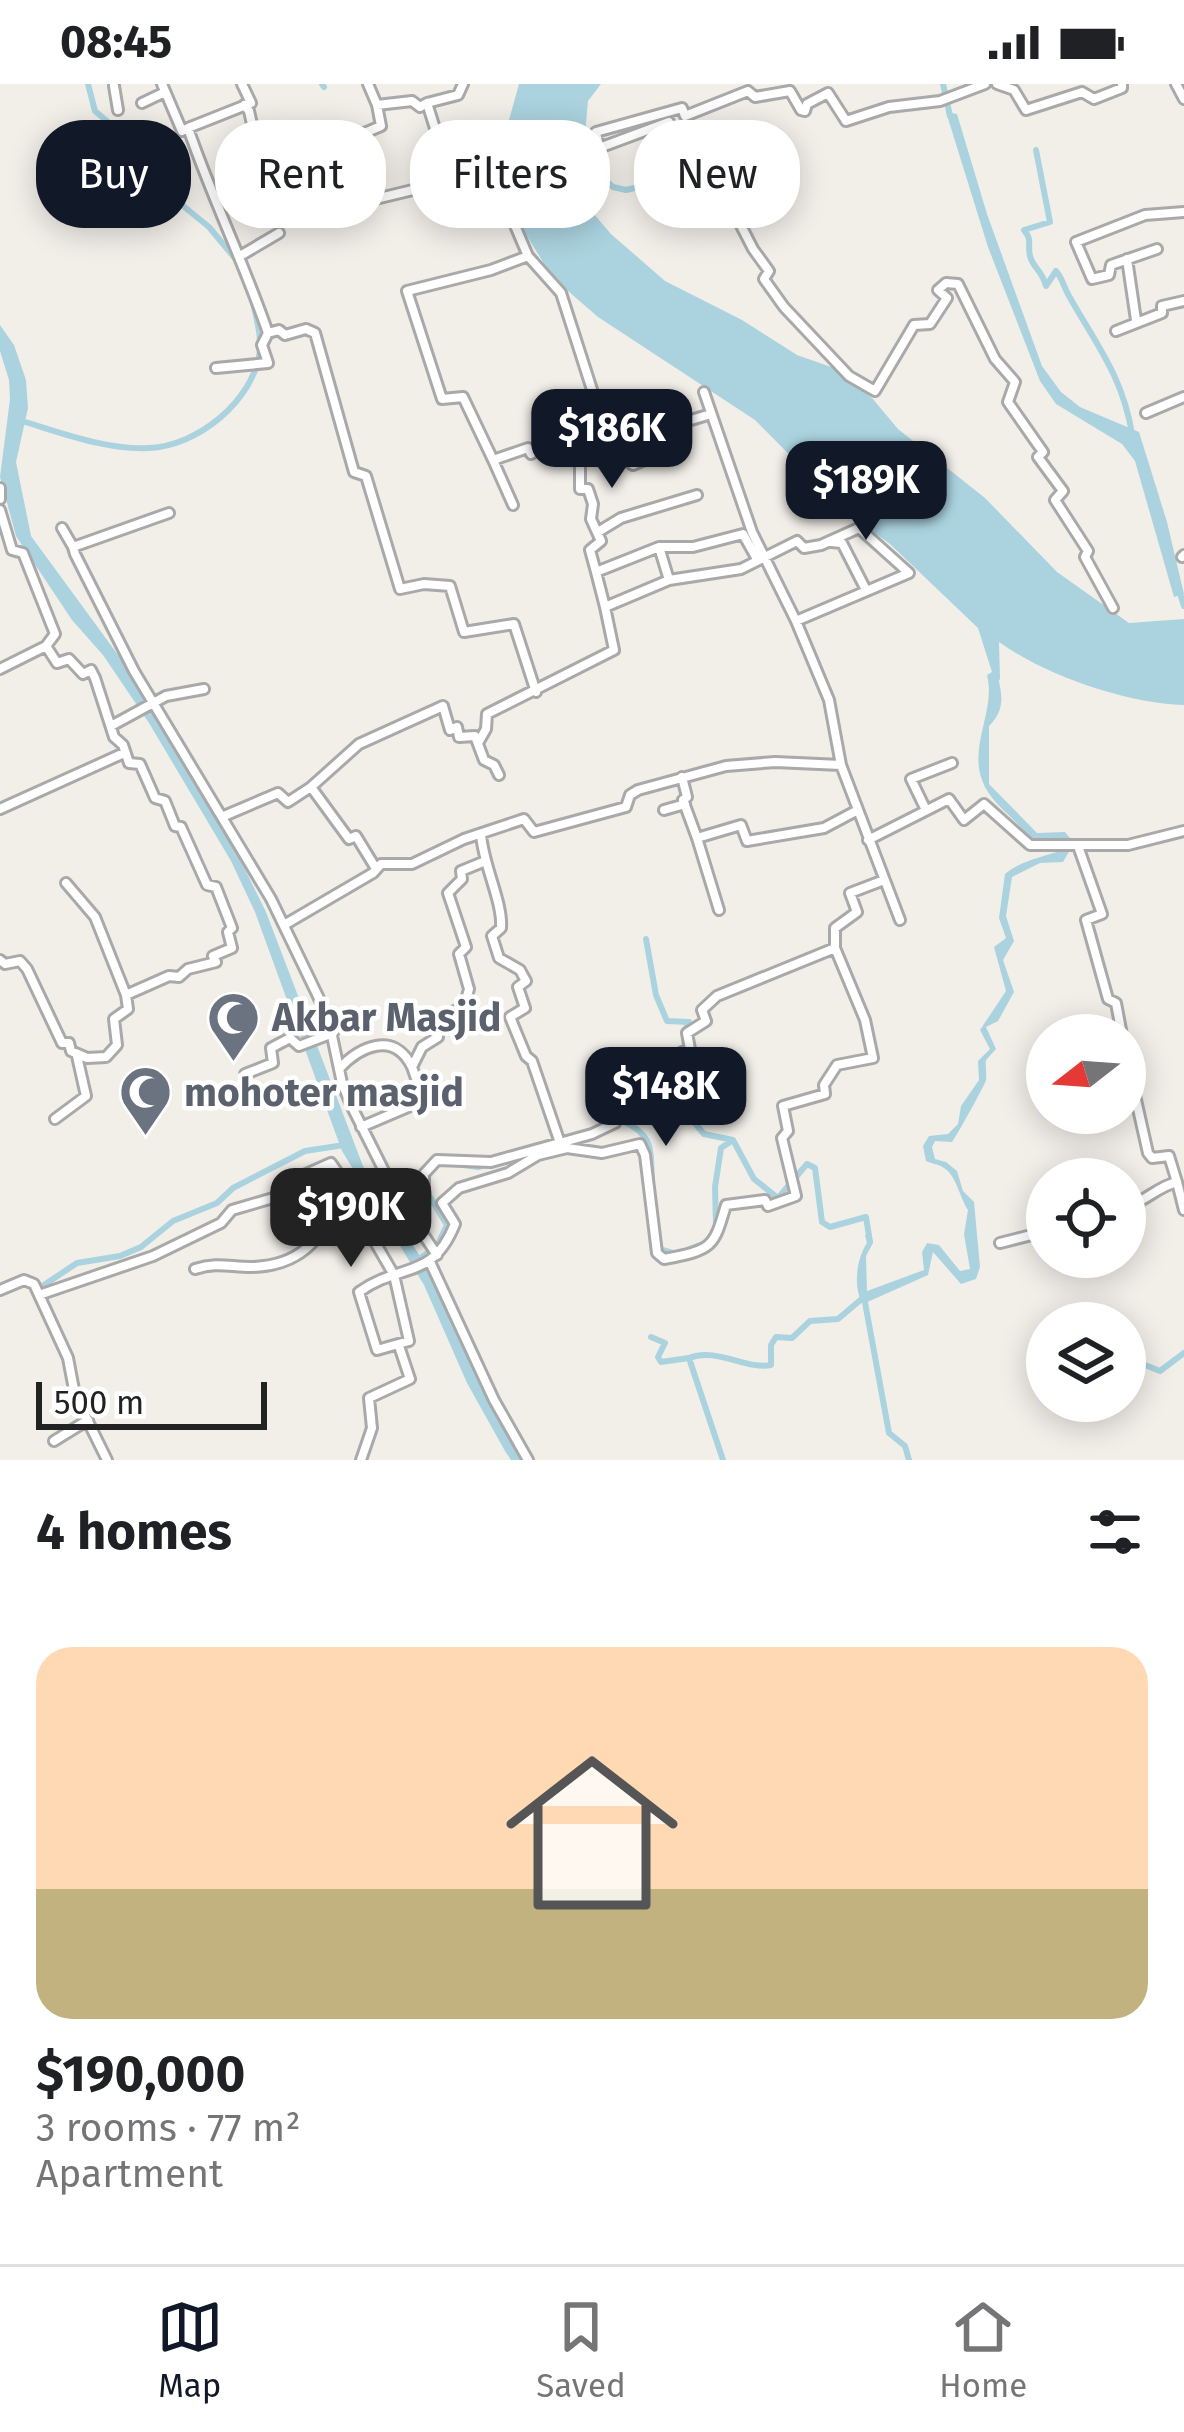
<!DOCTYPE html>
<meta charset="utf-8">
<style>
body{margin:0;font-family:"Fira Sans",sans-serif;background:#f6f6f6;color:#202124;height:100vh;display:flex;flex-direction:column;font-size:45px;white-space:nowrap}
*{box-sizing:border-box;margin:0}
p{font-size:39px;color:#757577}
.icon{flex:none;width:66px;height:66px;fill:none;stroke:currentColor;stroke-width:2;stroke-linecap:round;stroke-linejoin:round}
.map{position:relative;height:1376px;overflow:hidden}
.panel{display:flex;flex-direction:column;background:#fff;flex:1}
.panel>*{flex:none}
.top-card{position:absolute;left:36px;top:36px;width:1113px;height:108px;display:flex;gap:24px}
.needle{width:78px;rotate:253deg}
.buttons{position:absolute;left:1026px;top:930px;display:grid;gap:24px}
.buttons a{display:grid;place-items:center;width:120px;height:120px;border-radius:50%;background:#fff;box-shadow:0 6px 30px #0003;font-size:60px}
.scale{position:absolute;left:36px;bottom:30px;width:231px;box-sizing:border-box;padding-left:12px;border:6px solid #222;border-top:0;font-size:33px;line-height:42px;white-space:nowrap;color:#222;-webkit-text-stroke:9px #fff;paint-order:stroke}
.price{position:absolute;translate:-50% -102px;padding:0 27px;border-radius:24px;background:#111827;color:#fff;font-size:39px;line-height:78px;filter:drop-shadow(0 3px 6px #0008)}
.price::after{content:'';position:absolute;left:50%;top:72px;width:36px;height:27px;margin-left:-18px;background:inherit;clip-path:polygon(0 0,100% 0,50% 100%)}
.price.current{background:#222;color:#fff}
ul{padding:0;list-style:none}
li{display:grid;align-content:center;gap:24px;height:636px;padding:0 36px}
li+li{border-top:3px solid #e0e0e0}
li span{display:grid;place-items:center;height:372px;border-radius:36px;color:#555}
li>.icon{margin-inline-start:auto}
span .icon{width:216px;height:216px;fill:#fffc;stroke-width:1}
li b{font-size:51px}
h2{display:flex;justify-content:space-between;align-items:center;height:144px;padding:0 36px;font-size:51px}
.pill{padding:0 42px;border-radius:48px;background:#fff;box-shadow:0 6px 30px #0003;font-size:42px;line-height:108px}
.pill.current{background:#111827;color:#fff}
.status{display:flex;justify-content:space-between;align-items:center;height:84px;padding:0 60px;background:#fff;direction:ltr}
.status svg{height:33px;fill:currentColor}
.tabs{display:flex;justify-content:space-around;align-items:center;height:168px;border-top:3px solid #e0e0e0;background:#fff;font-size:33px;color:#757577}
.tabs a{display:grid;justify-items:center;gap:6px}
.tabs .current{color:#111827}
.map>svg:first-child{display:block}
</style>
<div class="status"><b>08:45</b><svg viewBox="0 0 49 12"><path d="M0 12V9h3v3zM5 12V6h3v6zM10 12V3h3v9zM15 12V0h3v12zM26 1h20v11H26zM47 4h2v5h-2z"/></svg></div>
<div class="map">
<svg width="1184" height="1376" viewBox="0 0 1184 1376">
<rect width="100%" height="100%" fill="#f2efe9"/>
<path fill="#aad3df" d="M519 0H601L588 17 581 95 593 129 611 150 665 197 742 236 797 271 834 284 872 314 898 345 985 414 1057 488 1129 539 1184 535V621C1125 619 1047 592 999 558 985 587 1018 614 989 642V700L1037 749 1065 748 1074 759 1063 778 1040 779 1012 793 1006 832 1014 857 1003 876 1014 908 998 937 986 943 996 965 986 976C985 982 987 989 986 996 985 1001 956 1053 952 1058L935 1057 932 1063 935 1075 946 1078 957 1087 963 1107 974 1118 980 1183 976 1195 961 1200 933 1168 928 1191 863 1220C853 1205 856 1175 867 1159L865 1151 871 1149 873 1159 866 1172 867 1207 924 1186 922 1168 927 1159 939 1161 960 1187 970 1185 964 1150 968 1126C960 1114 956 1091 944 1084 939 1080 932 1080 926 1077L923 1062 929 1052 948 1050 958 1040 961 1022 979 996 978 977 990 965 980 946 1006 907 994 863 1006 854 999 834 1005 790C1022 776 1043 773 1063 766L1062 759 1030 756C1017 734 990 720 982 696 969 660 996 626 987 591L992 588 978 544 890 460 847 429 755 336 598 233 553 194 522 144 497 79Z
M946 28 957 30 987 130 1042 282 1061 308 1080 323 1139 348 1167 438 1184 510 1174 513 1135 377 1122 360 1056 320 1040 297 988 163Z
M0 241 14 261 26 296 28 324 16 378 31 452 140 601 224 743 266 828 363 1082 437 1199 523 1376H511L505 1367 467 1299 424 1201 342 1067 255 828 231 777 149 639 103 571 72 536 16 452 0 393 10 315 9 296 0 267Z"/>
<g fill="none" stroke-linecap="round" stroke-linejoin="round">
<path stroke="#aad3df" stroke-width="6" d="M88 0 95 27 115 44 128 77 209 143 238 178
M322 0 324 3
M943 0 950 32
M1036 66 1050 138 1024 146C1033 157 1027 159 1030 172 1033 184 1042 186 1046 202L1056 187C1063 195 1063 202 1069 212 1096 260 1123 293 1132 350
M597 89 613 103 626 106 707 87 739 94 741 89 775 70
M22 337C62 349 106 366 149 364 197 362 253 318 260 267 262 249 255 231 252 213
M1178 503 1184 522
M996 559 997 594
M646 855 656 911 667 937 689 938 684 948 685 963 706 982 727 1018 722 1022 694 1020 688 1031 704 1050 733 1056 754 1095 778 1114 807 1080 815 1084 822 1138 830 1143 866 1133 870 1158
M616 1041 623 1037C655 1052 650 1066 652 1098
M449 1079 478 1083 489 1080
M716 1141 715 1103 721 1064 730 1058
M659 1165 676 1170 708 1158
M418 1176 437 1162 447 1141 425 1105
M44 1201 77 1179 120 1172 141 1163 173 1137 217 1119 233 1104 305 1067 344 1061
M651 1253 665 1259 658 1273 661 1278 689 1274
M1125 1284 1145 1281 1160 1287 1184 1269
M723 1376 689 1274C717 1263 746 1286 771 1281V1261L776 1253 792 1254 810 1237 838 1235 864 1213 889 1349 905 1362 909 1376"/>
<defs>
<path id="minor" d="M162 0 182 47 188 44C212 114 244 179 268 249L262 261 268 279 216 284
M368 0 377 21 412 17 420 23 427 19 448 86 476 79 487 110 499 104 528 172 561 209 603 340 611 336 626 376 633 381 658 370 654 347 711 330
M985 0 940 17 889 23 846 37 828 9 807 20 805 27 801 26 790 7 755 13 748 7 685 32 682 24 596 48 599 64 669 38 682 72 711 83 753 165 769 187 764 195 784 223 849 292 875 307 914 241 930 240 947 214 938 206 946 199 958 200 995 275 1015 298 1008 318 1043 368 1038 373 1063 407 1055 416 1088 467 1085 473 1113 524
M997 0 1014 6 1026 26 1082 8 1094 15 1122 4V0
M1176 0 1184 15
M114 2 118 26
M142 19 165 8
M427 19 458 11 463 0
M244 21 249 27 259 71 264 74 300 59 310 72 381 42 377 21
M188 44 251 19 242 0
M356 98 363 118 421 104 419 91 448 86
M1157 165 1111 181 1109 191 1092 195 1076 158 1145 131 1184 128
M240 172 279 149
M1127 175 1136 236
M1116 247 1162 229V222L1184 217
M268 249 279 246 285 251 306 245 315 249 354 388 366 392 400 505 424 500 450 502 464 548 514 540 536 608
M704 308 752 448 796 537 829 616 841 681 900 836
M1146 329 1184 313
M563 344 570 347 581 339 585 346 603 340
M560 353 565 362 571 360 580 382V405H588L593 420 591 435 601 457 590 466 596 488
M493 376 463 313 442 315 407 207 491 186 528 172
M0 404V415
M513 421 493 376 528 364 531 370 570 347
M0 426 12 466 23 469 55 550 46 562 57 579 69 575 83 590 91 586 95 594 114 653 123 661 129 679 140 680 155 714 165 717 175 742 181 743 207 801 216 803 232 844 228 848 232 864 213 872 216 878 188 885 179 893 169 892 126 911 128 925 114 935 117 961 106 973 87 974 71 967 69 959H62L27 885 20 877 5 880 0 876
M169 429 73 463 75 470 134 587 271 815 328 933 342 999 352 1023 393 1105 437 1171
M62 444 73 463
M598 448 621 434 697 411
M831 458 842 459 866 506
M659 463H693L743 450 757 475
M1182 473 1184 471
M605 523 596 488 659 463 669 496
M0 585 46 562
M111 642 166 612 204 605
M478 659 486 645 487 630 614 566 605 523 669 496 741 485 797 457 804 464 821 461 859 444 909 489 796 537
M682 693 687 713 683 716 697 754
M311 703 359 660 443 622 450 646 457 643 459 653 475 652 484 676 494 681 499 691
M925 724 911 695 952 679
M0 725 124 669
M664 726 685 720
M224 732 278 709 288 718 311 703 349 755 356 752 375 783
M481 750C483 781 503 818 501 844L492 852 499 874 520 886 526 897 518 903 525 924 510 933 526 972 532 977 559 1056
M868 756 949 715 964 736 984 720 1030 761H1128L1184 747
M1078 762 1102 830 1086 836 1108 915 1116 919 1122 951
M66 799 95 833 126 911
M719 826 697 754 741 741 747 757 824 744 856 727
M284 841 373 789 381 780H412L464 755 524 735 534 748 626 723 630 711 638 706 726 682 775 678 841 681
M1125 967 1148 1069 1152 1074 1169 1072 1177 1098C1156 1103 1146 1118 1125 1123
M339 985C359 963 394 946 412 983L422 963 438 953V934L464 923 469 905 459 870 466 863 448 809 462 795 461 787 483 778
M245 990 273 979 271 964 290 954 299 962 333 949
M55 1035 86 1012 77 972
M361 1043 415 1020 412 1007 419 1003 412 983
M1177 1098 1184 1126
M407 1126 424 1113V1090L437 1076 491 1078 592 1050 615 1039 634 1005 686 985 682 968 690 965 687 949 706 937 702 926 717 912 835 864V844L857 828 850 809 884 796
M1000 1159 1047 1147
M430 1178 494 1316 528 1376
M195 1185C217 1178 230 1183 251 1183 309 1182 322 1147 350 1105
M0 1206 24 1196 34 1200 68 1274 75 1311 107 1376
M39 1211 153 1172 221 1139 232 1126 280 1112 286 1099 331 1079 359 1119 372 1153 394 1191 409 1257 377 1266 359 1208C401 1178 432 1197 455 1140L442 1119 459 1104 508 1089 538 1071 567 1064 602 1069 640 1060 645 1071 657 1169 664 1175C714 1166 714 1162 726 1121L765 1116 768 1122 796 1112 782 1054 788 1047 783 1022 825 1010 824 1001 837 981 873 974 865 936 835 864
M54 1357 88 1336
M361 1376 372 1344 369 1314 410 1295 399 1262"/>
</defs>
<use href="#minor" stroke="#a9a9a9" stroke-width="14"/>
<use href="#minor" stroke="#fff" stroke-width="8"/>
</g>
<defs>
<symbol id="mosque-pin" viewBox="-11 -11 22 30"><path d="M0 17L-7.5 6A9.5 9.5 0 1 1 7.5 6Z" fill="#6b7280" stroke="#fff"/><path d="M3.5-4.9A6 6 0 1 0 3.5 4.9A5 5 0 1 1 3.5-4.9Z" fill="#fff"/></symbol>
</defs>
<g fill-rule="evenodd">
<use href="#mosque-pin" x="204" y="904" width="59" height="81"/>
<use href="#mosque-pin" x="116" y="978" width="59" height="81"/>
</g>
<g text-anchor="middle" stroke-width="9" stroke-linejoin="round" paint-order="stroke">
<g font-size="39" font-weight="bold" fill="#5b616d" stroke="#fff" text-anchor="start">
<text x="272" y="947">Akbar Masjid</text>
<text x="184" y="1022">mohoter masjid</text>
</g>
</g>
</svg>
<div class="buttons">
<a><svg class="needle" viewBox="-14 -14 28 28"><path d="M0-13l5 13h-10z" fill="#e53935"/><path d="M0 13l5-13h-10z" fill="#757577"/></svg></a>
<a><svg class="icon" aria-label="locate" viewBox="0 0 24 24"><circle cx="12" cy="12" r="6"/><path d="M12 2v4M12 18v4M2 12h4M18 12h4"/></svg></a>
<a><svg class="icon" aria-label="layers" viewBox="0 0 24 24"><path d="M12 4l9 5-9 5-9-5zM3 14l9 5 9-5"/></svg></a>
</div>
<div class="scale">500 m</div>
<b class="price" style="left:612px;top:407px">$186K</b>
<b class="price" style="left:866px;top:459px">$189K</b>
<b class="price" style="left:666px;top:1065px">$148K</b>
<b class="price current" style="left:351px;top:1186px">$190K</b>
<div class="top-card">
<a class="pill current">Buy</a>
<a class="pill">Rent</a>
<a class="pill">Filters</a>
<a class="pill">New</a>
</div>
</div>
<section class="panel">
<h2>4 homes<svg class="icon" aria-label="filters" viewBox="0 0 24 24"><path d="M4 7h16M4 17h16"/><circle cx="9" cy="7" r="2"/><circle cx="15" cy="17" r="2"/></svg></h2>
<ul>
<li><span style="background:linear-gradient(#ffd9b3 65%,#c2b280 0)"><svg class="icon" aria-label="home" viewBox="0 0 24 24"><path d="M3 11l9-7 9 7M6 9v11h12V9"/></svg></span><div><b>$190,000</b><p>3 rooms · 77 m²</p><p>Apartment</p></div></li>
</ul>
</section>
<nav class="tabs">
<a class="current"><svg class="icon" aria-label="map" viewBox="0 0 24 24"><path d="M3 6l6-2 6 2 6-2v14l-6 2-6-2-6 2zM9 4v14M15 6v14"/></svg>Map</a>
<a><svg class="icon" aria-label="saved" viewBox="0 0 24 24"><path d="M7 4h10v16l-5-4-5 4z"/></svg>Saved</a>
<a><svg class="icon" aria-label="home" viewBox="0 0 24 24"><path d="M3 11l9-7 9 7M6 9v11h12V9"/></svg>Home</a>
</nav>
